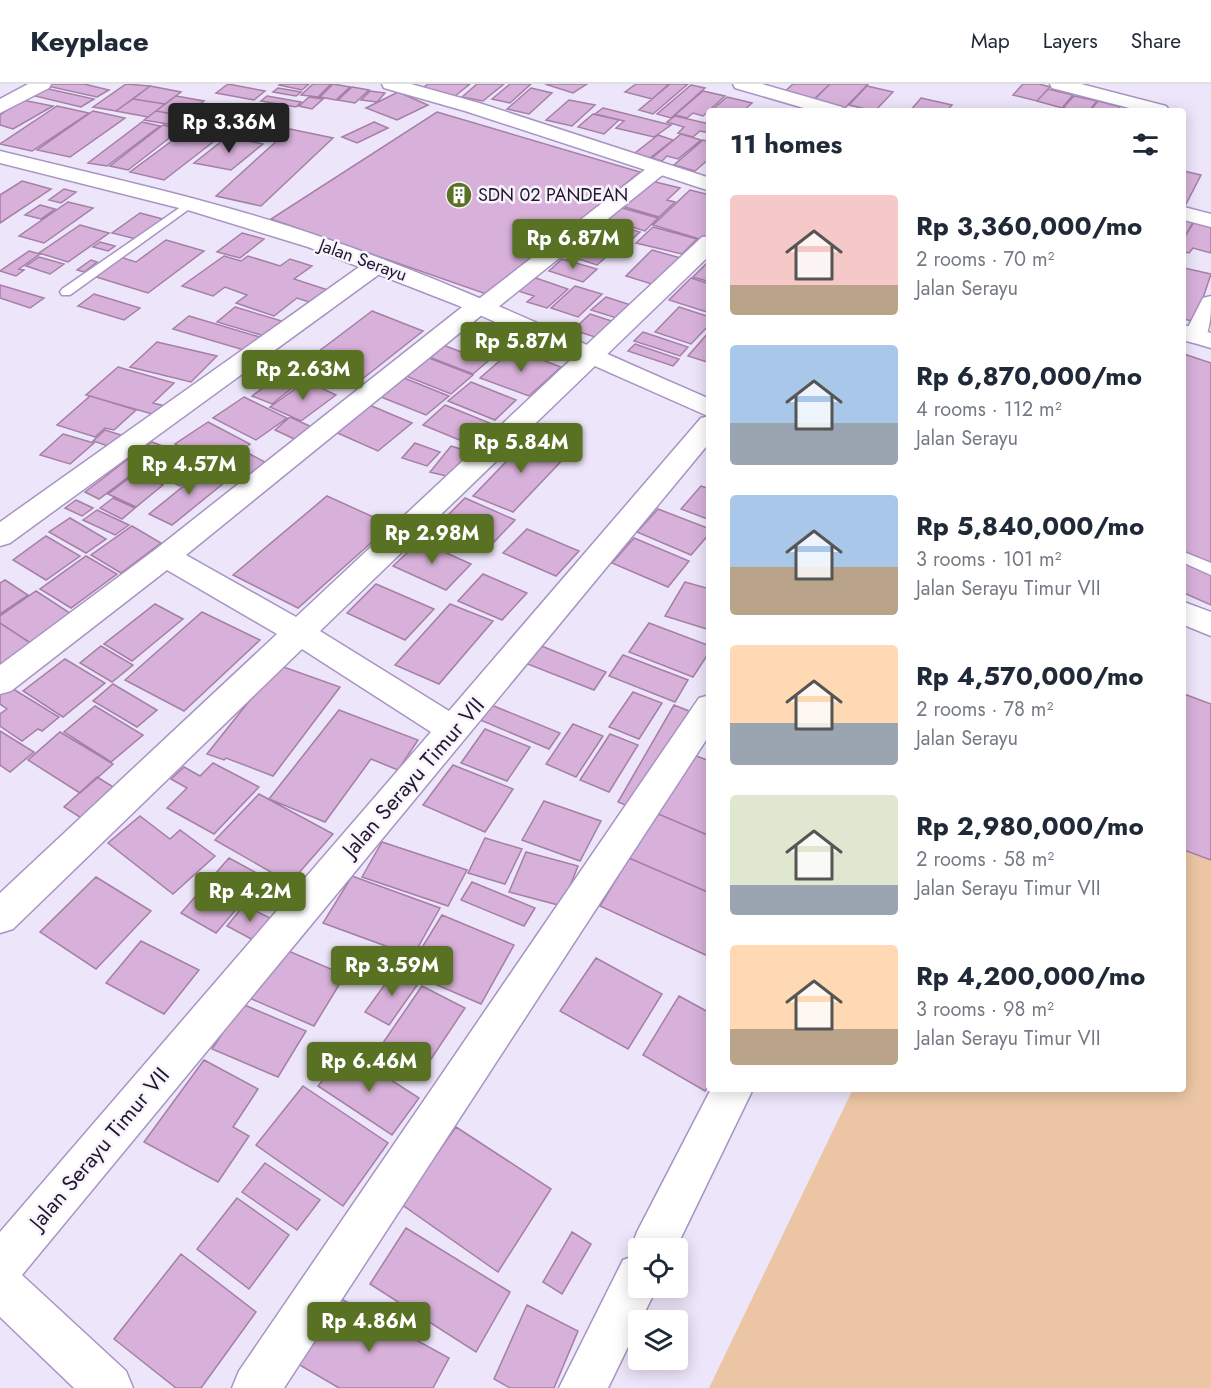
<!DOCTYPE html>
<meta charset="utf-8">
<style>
body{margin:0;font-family:Jost,sans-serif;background:#f2f2f3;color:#1f2937;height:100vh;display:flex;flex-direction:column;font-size:22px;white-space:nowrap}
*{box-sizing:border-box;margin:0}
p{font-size:20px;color:#747a83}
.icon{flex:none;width:33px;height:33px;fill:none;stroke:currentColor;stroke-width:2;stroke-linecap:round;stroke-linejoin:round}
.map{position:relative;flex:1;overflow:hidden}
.drawer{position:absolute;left:706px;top:24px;width:480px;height:984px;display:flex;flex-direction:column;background:#fff;border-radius:6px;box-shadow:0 3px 15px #0003}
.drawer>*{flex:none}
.controls{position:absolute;left:628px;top:1154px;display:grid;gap:12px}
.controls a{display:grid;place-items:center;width:60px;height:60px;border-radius:6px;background:#fff;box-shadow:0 3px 15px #0003;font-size:30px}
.price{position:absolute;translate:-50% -51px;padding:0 14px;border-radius:6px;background:#597122;color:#fff;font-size:20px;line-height:39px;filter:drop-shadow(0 2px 3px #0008)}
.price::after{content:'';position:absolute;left:50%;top:36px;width:18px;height:14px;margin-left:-9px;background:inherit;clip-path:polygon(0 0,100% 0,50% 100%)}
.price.current{background:#222;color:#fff}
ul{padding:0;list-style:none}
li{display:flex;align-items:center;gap:18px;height:150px;padding:0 24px}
li span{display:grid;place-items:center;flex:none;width:168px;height:120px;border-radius:6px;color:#555}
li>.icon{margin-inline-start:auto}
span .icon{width:72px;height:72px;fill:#fffc;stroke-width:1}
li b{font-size:26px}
h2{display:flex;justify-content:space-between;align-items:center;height:72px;padding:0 24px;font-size:26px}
header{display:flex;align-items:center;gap:36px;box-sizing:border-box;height:84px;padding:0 30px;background:#fff;border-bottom:2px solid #e0e1e3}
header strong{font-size:28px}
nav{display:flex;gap:33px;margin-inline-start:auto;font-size:21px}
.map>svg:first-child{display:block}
</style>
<header>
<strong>Keyplace</strong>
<nav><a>Map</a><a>Layers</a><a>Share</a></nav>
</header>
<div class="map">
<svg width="1211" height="1304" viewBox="0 0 1211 1304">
<rect width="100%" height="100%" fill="#ede5f9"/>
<path fill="#ecc6a4" d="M1184 752 1211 763V1304H709L853 1005H1184Z"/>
<path fill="#d8b1da" stroke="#a47fa6" stroke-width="1.5" d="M50 0H84L109 6 97 13 47 2Z
M126 0 150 2 116 27 93 23Z
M228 0 265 7 254 16 216 9Z
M280 0H309L302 6 279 1Z
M313 0H331L318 13 301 11Z
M333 0 350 3 336 16 320 13Z
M428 0H470L455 12 421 5Z
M477 0H504L483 17 462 13Z
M510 0H531L510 19 492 15Z
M545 0H587L573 9Z
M636 0H669L652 15 625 8Z
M670 0H688L653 30 639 26Z
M793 0H830L812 17 782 10Z
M830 0H868L843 26 812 18Z
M1023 0H1039L1050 3 1037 17 1013 11Z
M691 1 705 4 671 34 657 30Z
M150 2 181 8 165 20 133 15Z
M867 2 893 8 875 27 849 21Z
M352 3 369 6 355 19 338 16Z
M44 4 94 15 81 23 31 11Z
M278 4 301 8 296 12 273 8Z
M531 4 552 9 529 30 507 25Z
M1048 5 1073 11 1062 24 1037 17Z
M370 7 385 9 377 18 361 16Z
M703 7 725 12 703 32 693 29 687 34 675 31Z
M398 8 428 21 397 36 366 24Z
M176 12 204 17 185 32 156 27Z
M267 12 301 18 296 23 261 17Z
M1074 12 1097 17 1089 27 1063 24Z
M309 13 323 15 312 25 299 22Z
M727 13 752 19 743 27 712 26Z
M921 14 952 21 947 27H910Z
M133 15 165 20 148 33 116 27Z
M22 16 53 22 13 45 0 41V31Z
M569 16 595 21 572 42 546 36Z
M1098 17 1120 23 1117 27H1090Z
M200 20 230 25 215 37 185 32Z
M256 21 278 25 263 37 241 33Z
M57 22 89 29 32 67 0 60Z
M603 24 671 41 654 53 616 44 624 37 595 30Z
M93 27 125 34 70 73 37 66Z
M156 27 185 32 173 41 144 36Z
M437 28 640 88 489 211 271 135Z
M226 29 238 31 221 45 209 43Z
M593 30 619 36 604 50 578 43Z
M185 32 215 37 209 43 178 37Z
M675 32 710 40V49L700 47 693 53 678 49 684 43 667 38Z
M236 36 248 38 233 51 220 49Z
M142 38 160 42 107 82 88 79Z
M374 38 388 44 357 59 342 53Z
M163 41 181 45 128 86 110 82Z
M290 45 333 54 261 122 216 112Z
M184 48 217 55 164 96 130 88Z
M681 50 701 56 678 75 667 72 662 77 652 74Z
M658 51 673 56 650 74 635 69Z
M227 53 263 60 231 86 194 79Z
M703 56 710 58V74L695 87 674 81Z
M1184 87 1201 91 1185 122H1184Z
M647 96 680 104 667 116 675 118 659 133 618 121Z
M22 97 51 105 0 139V111Z
M64 105 76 108 61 119 49 116Z
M690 106 710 111V149L703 156 653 141Z
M68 118 93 124 44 159 19 152Z
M40 121 55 125 41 135 25 131Z
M615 122 658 134 645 147 601 134Z
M140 129 163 135 136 155 112 149Z
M599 136 640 148 630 157 589 145Z
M1184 136 1193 138 1184 154Z
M1194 138 1211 143V169L1193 164 1189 169 1184 168V154Z
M80 141 109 149 68 178 39 169Z
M653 143 697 155 682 170 636 159Z
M580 148 620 160 610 170 569 158Z
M242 149 264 155 240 174 217 168Z
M166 156 204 167 148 209 93 192 120 173 136 178Z
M100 158 115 162 108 167 93 163Z
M573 162 607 172 597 181 563 170Z
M652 166 684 175 658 202 626 192Z
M29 167 40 170 19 185 24 186 16 192 0 187Z
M224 172 241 177 248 172 280 182 290 175 312 182 294 195 328 206 312 219 297 214 274 232 236 219 247 211 225 203 213 212 182 202Z
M39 173 64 180 50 190 26 182Z
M562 175 597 185 583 198 549 187Z
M91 176 97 178 84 188 77 186Z
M710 176V198L693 193Z
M1184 184 1211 190 1195 238 1184 235Z
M527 191 568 205 547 224 527 218 534 212 512 205Z
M691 194 710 200V229L669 216Z
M0 201 44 214 30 224 0 214Z
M575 202 602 210 578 233 551 224Z
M94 210 140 224 124 236 78 222Z
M606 213 637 223 623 236 591 226Z
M235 223 285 238 268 253 217 238Z
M679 223 710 233V240L691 260 655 248Z
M372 227 423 247 351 304 298 283Z
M590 230 618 239 601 255 573 246Z
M189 232 263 254 247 267 173 245Z
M643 248 688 263 680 272 634 257Z
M709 248 710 279 688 272Z
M157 258 217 272 191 298 130 283Z
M635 260 679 275 673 282 628 267Z
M443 261 477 274 484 268 494 272 473 290 429 273Z
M513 265 561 283 529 312 480 294Z
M1184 270 1211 279V521L1184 509Z
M429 274 473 291 451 310 406 292Z
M118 283 174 299 153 319 169 323 159 332 86 311Z
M283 289 302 296 272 320 252 312Z
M404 294 449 312 426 331 381 313Z
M306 297 336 311 301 337 270 323Z
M471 298 516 316 495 336 448 317Z
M90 312 136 326 114 346 105 344 95 353 57 341Z
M244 313 287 334 256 356 213 334Z
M367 320 412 339 378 367 333 347Z
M445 321 492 340 469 360 423 341Z
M290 333 316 345 301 358 275 346Z
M208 338 250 360 242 366 267 379 243 396 175 360Z
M105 346 130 354 117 365 93 357Z
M63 350 94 359 70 380 40 371Z
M530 353 570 368 513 428 473 412Z
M152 358 165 363 146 377 134 371Z
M415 359 440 368 427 382 402 374Z
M451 362 470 368 450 393 430 388Z
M170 374 199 387 180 402 151 389Z
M128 375 143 382 99 415 85 408Z
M206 384 229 395 172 441 149 430Z
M136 389 163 401 136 423 108 410Z
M701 402 710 405V436L681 425Z
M327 412 391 441 298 524 233 491Z
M113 414 135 424 122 435 100 424Z
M465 414 515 436 492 460 441 438Z
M76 416 93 424 82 432 65 424Z
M658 425 710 445V449L691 471 637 448Z
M97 426 129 441 115 451 83 436Z
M70 434 106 455 86 469 49 448Z
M132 442 161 459 121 489 91 471Z
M527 445 579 467 556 492 503 469Z
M46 452 80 472 46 496 13 476Z
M634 454 689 477 668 503 612 479Z
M420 457 471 480 446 506 393 482Z
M86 472 117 490 71 524 40 505Z
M483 490 527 509 502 536 458 517Z
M5 496 28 511 0 530V499Z
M685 498 710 505V546L665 532Z
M376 500 434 525 405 556 347 529Z
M36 507 76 533 35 562 0 539V532Z
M155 520 183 535 132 577 104 560Z
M450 520 493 537 439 600 395 581Z
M202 528 260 556 184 627 125 596Z
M0 539 35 562 0 588Z
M649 539 710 562V567L693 593 629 568Z
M539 561 606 588 594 606 525 579Z
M101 562 133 581 112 598 80 579Z
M623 571 688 596 675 618 609 592Z
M65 575 105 599 63 633 23 607Z
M278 581 340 603 273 692 226 674 224 676 207 670Z
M5 600 59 633 42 647 38 645 22 657 0 642V630L7 625 0 620V604Z
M113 600 157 626 137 643 93 617Z
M633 608 662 619 639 655 609 643Z
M1184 610 1211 620V776L1184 766Z
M489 620 560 649 549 665 478 635Z
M674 621 689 627 635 725 618 718Z
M95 622 143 651 111 678 64 648Z
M339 626 418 656 398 686 371 675 325 738 269 715Z
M573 640 603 652 576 693 546 680Z
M485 645 530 663 507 697 461 679Z
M0 647 34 668 10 688 0 681Z
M60 648 113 680 80 709 28 676Z
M610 650 638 661 609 708 580 696Z
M691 670 710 677V752L656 729Z
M213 679 259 703 214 750 167 724 187 704 171 695 184 683 200 692Z
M453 681 513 705 485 748 423 721Z
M97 693 120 707 86 737 64 723Z
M259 710 333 750 290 799 215 756Z
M544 717 601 737 580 777 522 756Z
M656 729 710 752V809L629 774Z
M140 732 170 755 180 746 215 772 173 810 108 759Z
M485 754 522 765 505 800 468 789Z
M382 758 467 786 448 822 362 793Z
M526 768 578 782 562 822 509 808Z
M229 774 264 793 216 849 181 829Z
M629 774 710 809V873L600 822Z
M352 792 440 824 413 872 323 839Z
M96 793 151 827 96 885 40 848Z
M472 798 535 824 524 842 461 816Z
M244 821 272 835 255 857 227 842Z
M442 831 514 861 481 920 407 888Z
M141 857 199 886 164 930 106 899Z
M279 863 345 891 314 942 247 913Z
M596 874 662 910 628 965 560 927Z
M396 885 420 897 389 941 365 928Z
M422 902 465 924 419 993 376 969Z
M679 912 710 929V999L705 1007 643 971Z
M242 920 306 947 278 993 212 965Z
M346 967 419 1014 392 1051 318 1002Z
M204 976 258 1005 233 1043 249 1052 218 1098 144 1058Z
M303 1002 388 1059 343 1122 256 1061Z
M456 1043 551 1105 498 1188 401 1120Z
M265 1079 320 1116 297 1146 242 1108Z
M237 1114 289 1151 249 1205 197 1165Z
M406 1144 510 1208 476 1268 370 1200Z
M572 1148 591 1160 562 1210 543 1198Z
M181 1170 256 1228 201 1304H176L114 1255Z
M336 1212 449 1274 433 1304H339L298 1280Z
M527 1221 578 1247 554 1304H510L494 1295Z"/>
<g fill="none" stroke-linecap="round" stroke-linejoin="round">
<defs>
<path id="lane" d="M188 118 194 121 192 123 70 211H62L60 208 62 205Z
M1184 468 1211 479V491L1184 479Z"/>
<path id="street" d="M733 0H762L842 23 845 27H814L735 4Z
M1050 0H1081L1166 22 1169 26 1141 27 1052 4Z
M658 79 665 81 668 85 665 89 492 228 483 230 186 471 296 533 702 153 710 152V171L320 547 449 627 701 334 710 332V358L22 1191 126 1287 133 1304H74L0 1233V1148L431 648 302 565 13 845 0 849V809L277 550 167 486 11 607 0 610V581L156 465 471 216 480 214 651 81Z
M1184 123 1211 130V143L1184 136Z
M377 174 385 176 388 181 385 186 10 459 0 462V438L369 176Z
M1211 212C1211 229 1211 243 1204 257L1195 259 1186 257 1184 251 1203 214Z
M710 611V650L284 1304H232L239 1287 699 614Z
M711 1005H753L676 1164H639V1203H657L608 1304H559L623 1176 634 1172 631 1164 637 1148Z"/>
<path id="secondary" d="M28 0H51L49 4 0 29V15Z
M382 0H411L479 19 710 94V107L465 27 384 4Z
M0 67C108 94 219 117 324 154 456 199 582 260 710 315V333L457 221 308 163 191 127 0 79Z
M1184 241 1211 249V264L1184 256Z
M1184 518 1211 528V552L1184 541Z"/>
</defs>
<use href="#lane" stroke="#a894c3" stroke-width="3"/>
<use href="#street" stroke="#a894c3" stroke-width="3"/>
<use href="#secondary" stroke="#a894c3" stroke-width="3"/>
<use href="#lane" fill="#fff" fill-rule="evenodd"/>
<use href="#street" fill="#fff" fill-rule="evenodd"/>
<use href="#secondary" fill="#fff" fill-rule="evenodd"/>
</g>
<defs>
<symbol id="building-disc" viewBox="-11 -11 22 22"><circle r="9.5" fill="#597122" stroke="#f8f4fe"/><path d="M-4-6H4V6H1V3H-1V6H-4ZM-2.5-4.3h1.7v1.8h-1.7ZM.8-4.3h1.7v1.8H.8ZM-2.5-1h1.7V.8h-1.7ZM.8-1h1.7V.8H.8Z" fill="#fff"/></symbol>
</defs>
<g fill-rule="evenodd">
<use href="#building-disc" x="444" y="96" width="30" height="30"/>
</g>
<g text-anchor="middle" stroke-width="5" stroke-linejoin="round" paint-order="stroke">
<g font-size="18" fill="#22192c" stroke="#f8f4fe" text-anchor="start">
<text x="478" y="117">SDN 02 PANDEAN</text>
</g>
<g font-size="18" fill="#22192c" stroke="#f8f4fe">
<text transform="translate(363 176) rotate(20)" y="6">Jalan Serayu</text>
</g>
<g font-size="22" fill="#22192c" stroke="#f8f4fe">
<text transform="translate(413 693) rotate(-49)" y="8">Jalan Serayu Timur VII</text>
<text transform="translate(99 1064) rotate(-50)" y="8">Jalan Serayu Timur VII</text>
</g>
</g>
</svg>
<div class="controls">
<a><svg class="icon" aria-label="locate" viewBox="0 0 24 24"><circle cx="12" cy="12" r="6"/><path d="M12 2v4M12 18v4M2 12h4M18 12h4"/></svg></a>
<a><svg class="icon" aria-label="layers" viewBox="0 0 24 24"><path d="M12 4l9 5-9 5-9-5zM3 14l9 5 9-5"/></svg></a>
</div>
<b class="price current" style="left:229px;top:70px">Rp 3.36M</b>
<b class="price" style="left:573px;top:186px">Rp 6.87M</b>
<b class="price" style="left:521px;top:289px">Rp 5.87M</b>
<b class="price" style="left:303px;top:317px">Rp 2.63M</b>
<b class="price" style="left:521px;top:390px">Rp 5.84M</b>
<b class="price" style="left:189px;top:412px">Rp 4.57M</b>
<b class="price" style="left:432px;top:481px">Rp 2.98M</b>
<b class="price" style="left:250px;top:839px">Rp 4.2M</b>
<b class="price" style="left:392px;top:913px">Rp 3.59M</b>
<b class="price" style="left:369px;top:1009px">Rp 6.46M</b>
<b class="price" style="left:369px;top:1269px">Rp 4.86M</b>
<section class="drawer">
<h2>11 homes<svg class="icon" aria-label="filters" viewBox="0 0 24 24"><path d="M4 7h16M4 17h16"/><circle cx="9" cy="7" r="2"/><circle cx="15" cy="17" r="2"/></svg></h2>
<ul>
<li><span style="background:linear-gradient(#f6c9c9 75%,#b9a48a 0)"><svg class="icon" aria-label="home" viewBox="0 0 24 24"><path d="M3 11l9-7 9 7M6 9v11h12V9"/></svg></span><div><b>Rp 3,360,000/mo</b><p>2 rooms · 70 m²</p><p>Jalan Serayu</p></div></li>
<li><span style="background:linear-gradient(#a9c7e8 65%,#9aa5b1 0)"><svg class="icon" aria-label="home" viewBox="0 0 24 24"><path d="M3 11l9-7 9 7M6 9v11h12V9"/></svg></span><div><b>Rp 6,870,000/mo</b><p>4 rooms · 112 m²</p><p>Jalan Serayu</p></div></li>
<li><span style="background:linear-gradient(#a9c7e8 60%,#b9a48a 0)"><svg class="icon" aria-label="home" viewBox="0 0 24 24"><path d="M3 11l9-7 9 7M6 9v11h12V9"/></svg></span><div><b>Rp 5,840,000/mo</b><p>3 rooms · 101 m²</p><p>Jalan Serayu Timur VII</p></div></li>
<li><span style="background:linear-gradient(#ffd9b3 65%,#9aa5b1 0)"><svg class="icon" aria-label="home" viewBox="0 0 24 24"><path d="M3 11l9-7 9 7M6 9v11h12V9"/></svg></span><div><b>Rp 4,570,000/mo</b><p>2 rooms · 78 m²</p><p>Jalan Serayu</p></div></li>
<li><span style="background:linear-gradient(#dfe7d0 75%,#9aa5b1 0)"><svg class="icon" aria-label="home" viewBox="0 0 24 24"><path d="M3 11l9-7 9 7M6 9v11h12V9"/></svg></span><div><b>Rp 2,980,000/mo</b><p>2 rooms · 58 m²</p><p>Jalan Serayu Timur VII</p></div></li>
<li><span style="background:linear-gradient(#ffd9b3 70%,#b9a48a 0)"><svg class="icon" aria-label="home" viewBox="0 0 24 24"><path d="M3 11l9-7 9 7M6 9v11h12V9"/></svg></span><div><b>Rp 4,200,000/mo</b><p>3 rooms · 98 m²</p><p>Jalan Serayu Timur VII</p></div></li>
</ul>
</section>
</div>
